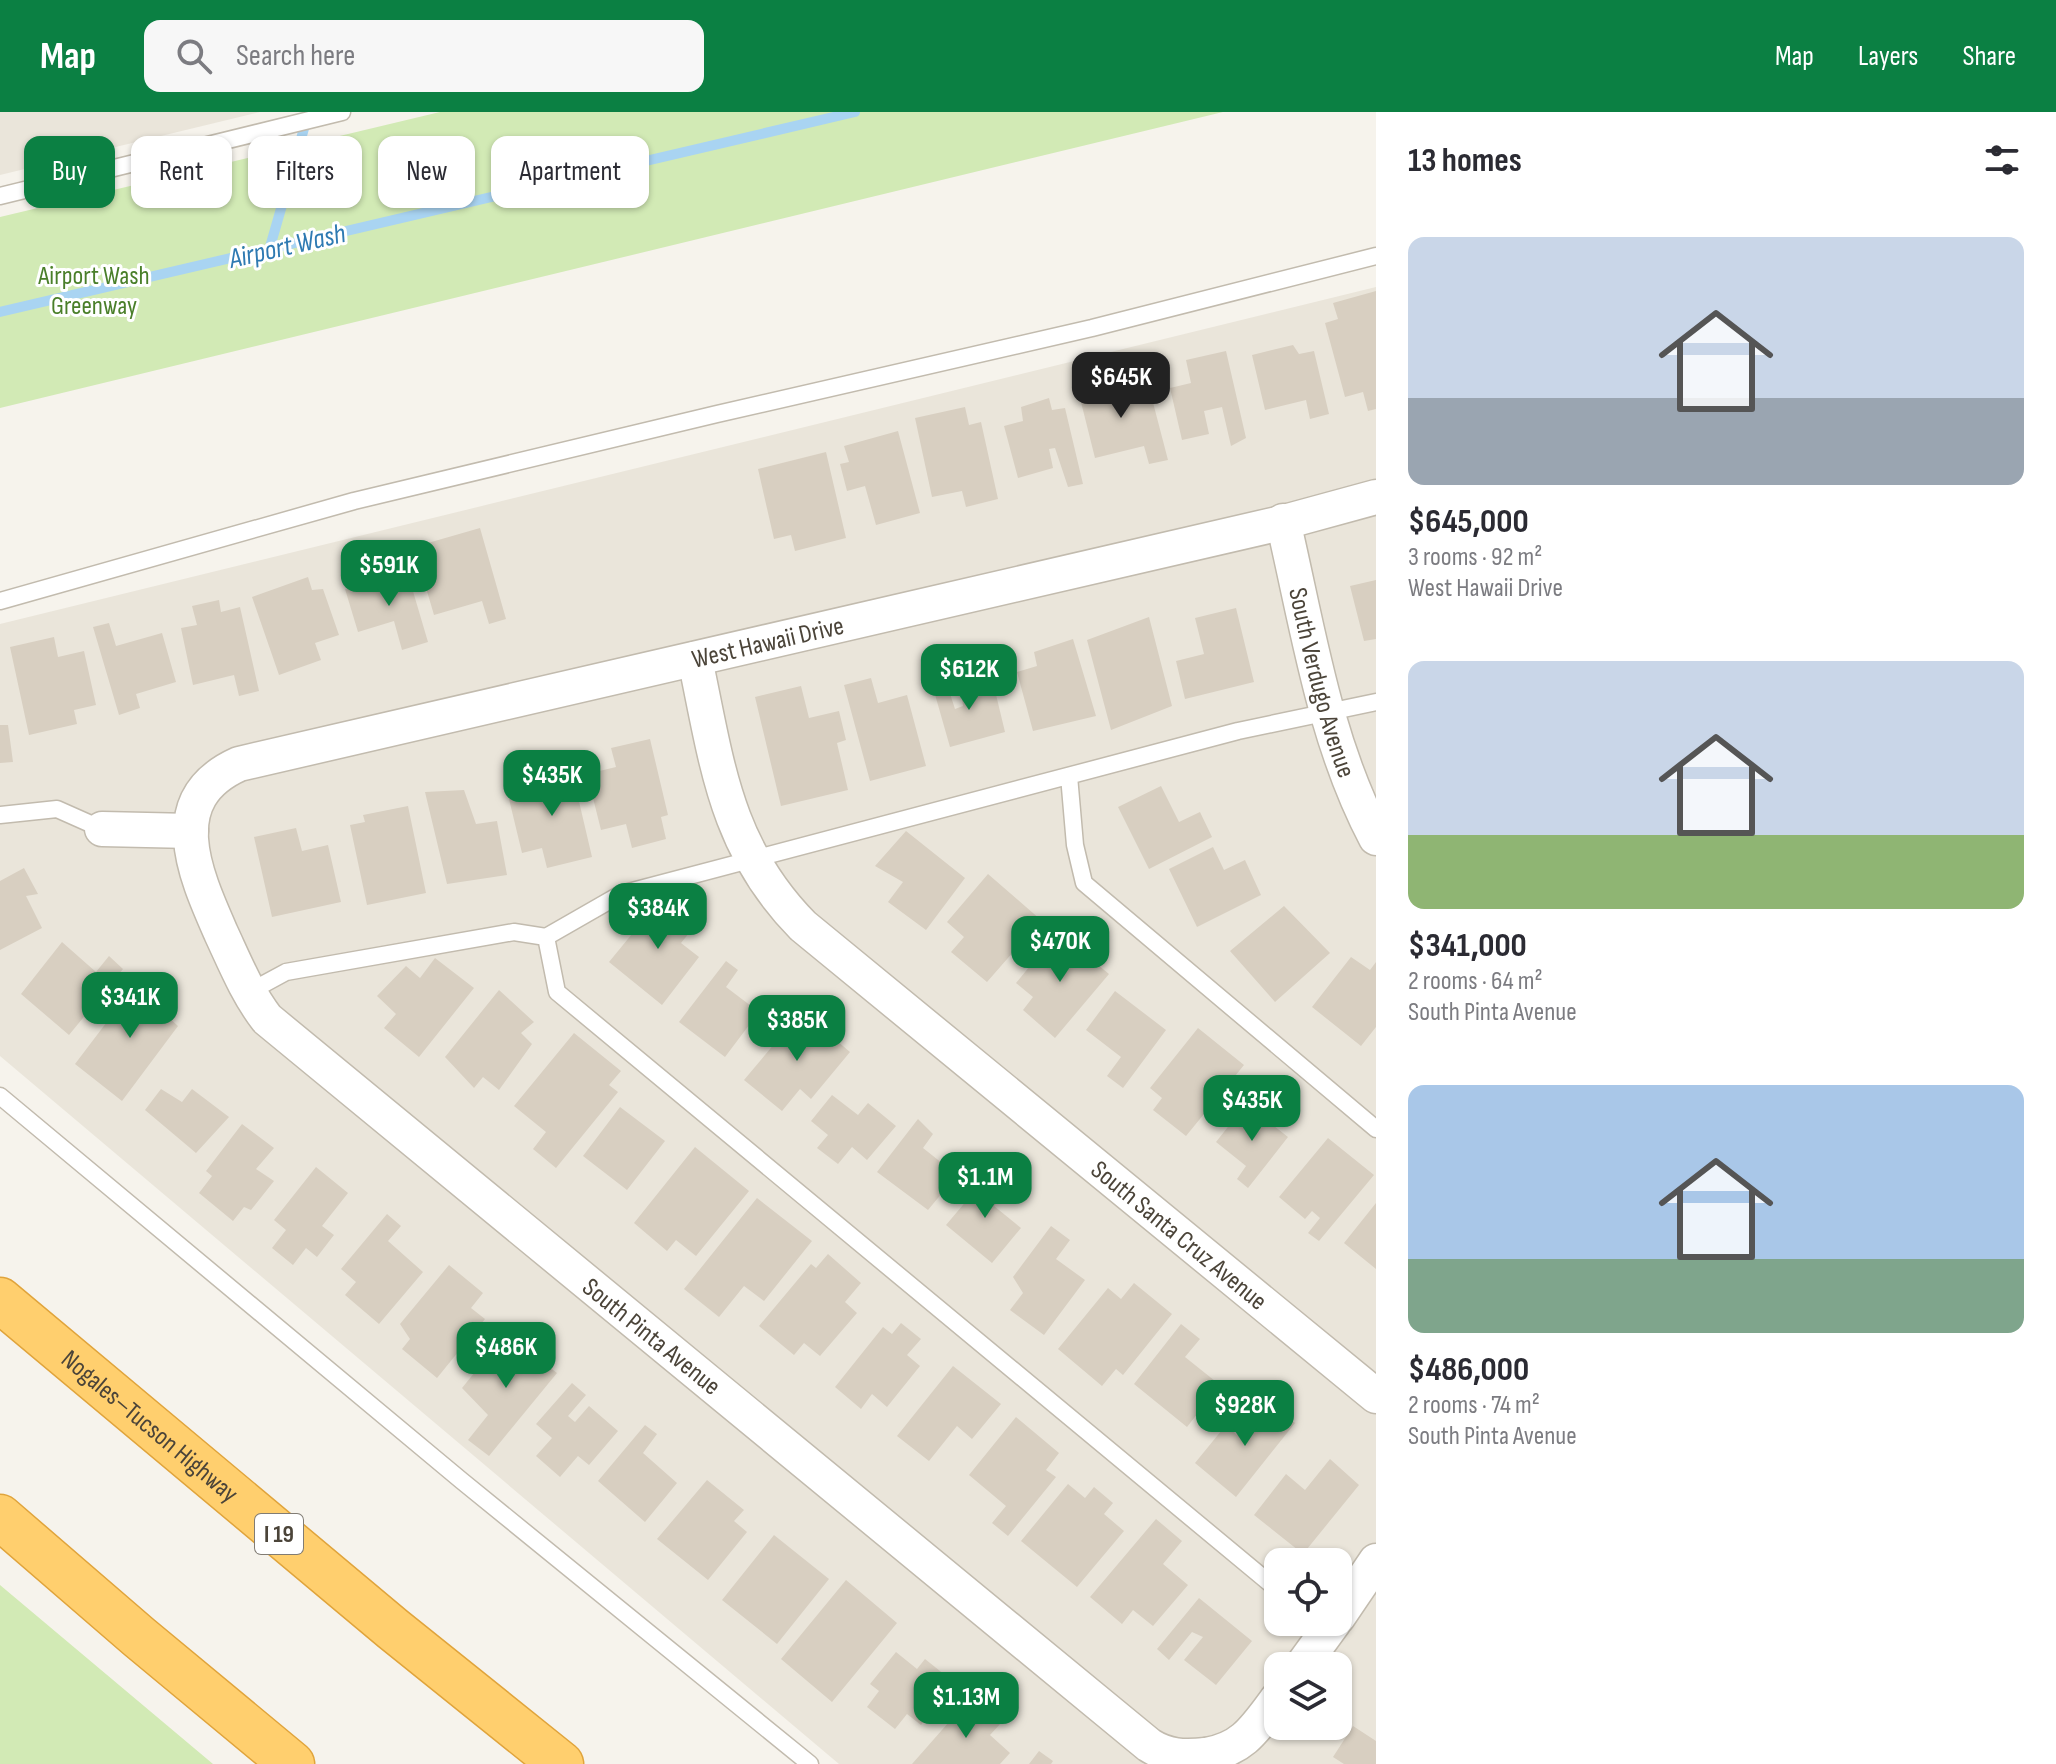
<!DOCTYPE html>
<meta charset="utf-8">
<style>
body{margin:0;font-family:"Sofia Sans Condensed",sans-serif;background:#f7f7f7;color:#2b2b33;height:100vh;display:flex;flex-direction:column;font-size:30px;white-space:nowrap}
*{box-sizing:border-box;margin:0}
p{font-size:26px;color:#7c7c81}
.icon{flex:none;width:44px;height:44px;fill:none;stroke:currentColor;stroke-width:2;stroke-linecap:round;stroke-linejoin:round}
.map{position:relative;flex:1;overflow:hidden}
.sheet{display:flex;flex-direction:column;background:#fff;width:680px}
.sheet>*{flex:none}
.guide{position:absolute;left:24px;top:24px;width:760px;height:72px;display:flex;gap:16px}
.fabs{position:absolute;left:1264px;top:1436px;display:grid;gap:16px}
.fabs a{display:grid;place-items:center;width:88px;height:88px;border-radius:16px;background:#fff;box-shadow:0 2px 6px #0004;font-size:40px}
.price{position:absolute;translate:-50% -68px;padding:0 18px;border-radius:16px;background:#0b8043;color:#fff;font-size:26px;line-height:52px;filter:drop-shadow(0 2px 4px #0008)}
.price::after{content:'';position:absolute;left:50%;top:48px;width:24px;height:18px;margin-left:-12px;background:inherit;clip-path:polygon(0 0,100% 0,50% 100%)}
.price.on{background:#222;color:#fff}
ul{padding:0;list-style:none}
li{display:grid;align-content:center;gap:16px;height:424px;padding:0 32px}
li span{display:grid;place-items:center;height:248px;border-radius:16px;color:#555}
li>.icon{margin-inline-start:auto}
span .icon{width:144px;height:144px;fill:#fffc;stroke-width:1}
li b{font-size:34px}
h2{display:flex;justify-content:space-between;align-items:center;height:96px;padding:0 32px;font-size:34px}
.chip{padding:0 28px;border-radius:16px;background:#fff;box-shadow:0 2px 6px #0004;font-size:28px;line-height:72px}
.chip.on{background:#0b8043;color:#fff}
header{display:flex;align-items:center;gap:48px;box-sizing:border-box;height:112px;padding:0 40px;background:#0b8043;color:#fff}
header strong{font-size:38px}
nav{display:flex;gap:44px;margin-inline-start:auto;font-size:28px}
.search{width:560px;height:72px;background:#f7f7f7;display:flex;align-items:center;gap:20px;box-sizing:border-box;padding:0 28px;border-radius:16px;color:#7c7c81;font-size:30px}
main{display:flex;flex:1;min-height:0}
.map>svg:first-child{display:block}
</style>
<header>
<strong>Map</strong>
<div class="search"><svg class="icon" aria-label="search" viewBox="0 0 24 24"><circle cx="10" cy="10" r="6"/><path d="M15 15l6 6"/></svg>Search here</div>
<nav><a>Map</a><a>Layers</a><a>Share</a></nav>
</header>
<main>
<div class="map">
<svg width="1376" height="1652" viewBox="0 0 1376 1652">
<rect width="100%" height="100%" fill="#f6f3ec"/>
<path fill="#eae5da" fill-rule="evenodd" d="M0 0H260L0 63Z
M1376 175V1652H839L0 944V512ZM1278 1450H1338V1510H1278ZM1278 1554H1338V1614H1278Z"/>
<path fill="#d2eab5" d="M440 0H1223L0 296V105Z
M0 1473 213 1652H0Z"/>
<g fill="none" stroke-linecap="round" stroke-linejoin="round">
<path stroke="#a9d4f2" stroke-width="10" d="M270 135 307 6
M0 200 855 0"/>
</g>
<path fill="#d8cfc1" d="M1376 179V297L1368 299 1363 280 1345 285 1325 211 1338 207 1333 191Z
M1293 233 1299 242 1314 239 1329 302 1310 307 1306 288 1265 298 1252 243Z
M1226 239 1246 326 1231 334 1222 295 1204 299 1209 322 1182 328 1170 276 1191 271 1186 248Z
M1119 263 1125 285 1150 279 1168 348 1149 352 1144 334 1095 346 1077 274Z
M1049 286 1052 298 1065 296 1083 372 1068 375 1055 336 1049 337 1053 356 1018 366 1004 314 1023 309 1021 295Z
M965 295 969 313 981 310 998 387 966 395 962 379 932 385 915 306Z
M898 319 920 401 876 413 865 374 847 379 840 352 849 350 844 334Z
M826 340 846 426 795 439 791 423 774 427 758 357Z
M480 416 506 507 489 512 482 489 434 503 414 435Z
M407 459 428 530 402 538 394 509 358 520 345 477Z
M308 465 312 478 323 477 339 523 315 531 321 548 279 563 252 485Z
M1376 468V527L1364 529 1350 474Z
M219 488 221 500 240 495 259 579 239 584 234 563 193 573 181 516 197 513 192 494Z
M1236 496 1254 570 1185 587 1176 549 1204 542 1195 506Z
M1149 505 1172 594 1111 618 1087 528Z
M109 511 116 534 162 521 176 570 136 582 140 596 119 603 93 515Z
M54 525 58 545 84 539 96 593 74 598 77 612 29 623 10 535Z
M1073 527 1096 604 1033 619 1017 560 1037 554 1034 540Z
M943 560 955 597 963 594 961 578 992 566 1005 620 950 635 930 565Z
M871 566 878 591 907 583 926 654 870 669 844 573Z
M801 574 809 606 839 599 846 628 837 631 848 678 781 694 755 585Z
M0 613H8L13 650 0 651Z
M650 627 668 703 661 705 666 727 632 736 626 712 601 718 587 662 616 655 611 636Z
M570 651 592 745 547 756 542 736 522 741 509 687 534 681 529 660Z
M1161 674 1179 710 1200 700 1212 725 1149 757 1118 695Z
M464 678 476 712 497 709 507 763 447 772 425 680Z
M408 694 426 781 367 793 350 713 365 710 363 703Z
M296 716 302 739 328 733 341 790 272 805 254 725Z
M906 719 965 766 926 818 888 790 903 770 875 754Z
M1213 735 1224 758 1245 748 1261 783 1197 815 1169 757Z
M24 756 38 782 26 784 42 816 0 838V769Z
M988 762 1041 808 987 870 951 840 964 825 947 810Z
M664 783 698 810 681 831 699 845 662 893 609 850Z
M1284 794 1330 841 1275 890 1230 839Z
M1058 820 1109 862 1055 926 1023 898 1033 885 1016 871Z
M62 830 96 860 109 844 123 857 69 923 21 882Z
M1351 845 1370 858 1376 850V915L1361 934 1312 895Z
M435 846 474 876 419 945 384 916 396 902 377 884 406 854 420 866Z
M726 849 738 858 726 875 759 900 725 945 679 910Z
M141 865 174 889 165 902 178 914 122 989 75 952Z
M499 878 534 910 521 921 532 932 499 978 483 965 474 976 445 945Z
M1115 879 1166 918 1123 976 1107 964 1121 945 1086 918Z
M802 899 850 940 811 987 800 977 782 999 744 968Z
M1198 916 1244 953 1186 1024 1153 998 1162 986 1150 976Z
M574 921 621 959 609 973 618 980 556 1056 533 1037 546 1020 514 994Z
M161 977 182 990 192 977 229 1005 196 1041 145 998Z
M832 983 858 1003 868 991 896 1014 867 1048 852 1035 838 1052 817 1036 828 1023 811 1009Z
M1246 992 1288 1025 1248 1076 1237 1067 1246 1054 1216 1030Z
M620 995 665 1029 627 1078 583 1044Z
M918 1007 933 1022 923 1036 957 1063 928 1098 877 1060Z
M242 1012 274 1036 256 1057 274 1069 251 1098 244 1095 233 1109 199 1081 212 1064 206 1059Z
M1328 1026 1374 1063 1319 1129 1308 1121 1320 1106 1312 1099 1305 1107 1279 1085Z
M695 1035 749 1079 696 1144 676 1128 667 1139 634 1111Z
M316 1055 348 1081 322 1114 334 1123 317 1145 306 1136 293 1153 272 1136 286 1118 274 1108Z
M990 1061 1008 1077 994 1094 1021 1116 992 1151 946 1113Z
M757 1086 812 1129 764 1189 744 1174 719 1205 684 1177Z
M1376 1091V1157L1344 1131Z
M387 1102 401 1114 388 1129 423 1160 379 1212 345 1183 356 1170 341 1157Z
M1051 1114 1070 1128 1056 1147 1085 1168 1044 1223 1010 1198 1023 1181 1013 1165Z
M828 1142 861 1171 845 1190 857 1201 820 1244 804 1231 794 1243 759 1214 811 1152 816 1156Z
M449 1153 483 1181 471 1196 485 1207 437 1266 402 1237 410 1227 400 1212Z
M1134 1171 1172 1202 1123 1263 1116 1257 1102 1274 1058 1237 1108 1176 1121 1187Z
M901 1211 921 1227 907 1243 920 1254 887 1295 872 1282 861 1297 835 1275 883 1215 892 1222Z
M1181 1212 1200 1227 1185 1245 1220 1273 1187 1315 1134 1272Z
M513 1213 523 1222 506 1243 512 1246 522 1234 557 1261 489 1344 468 1328 488 1303 462 1276Z
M953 1254 1001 1292 972 1327 957 1314 929 1349 897 1324Z
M572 1271 586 1283 568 1304 575 1310 589 1294 618 1319 589 1353 578 1344 560 1365 536 1344 552 1326 536 1312Z
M1265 1287 1295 1311 1236 1385 1195 1351 1226 1313 1237 1323Z
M1016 1305 1059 1341 1046 1358 1056 1365 1008 1424 992 1411 1006 1394 969 1363Z
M645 1313 657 1322 643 1341 677 1371 645 1410 598 1369Z
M1330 1347 1359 1373 1303 1442 1254 1403 1286 1362 1305 1378Z
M707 1368 744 1398 734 1409 747 1420 708 1468 657 1427Z
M1068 1372 1085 1386 1094 1375 1113 1391 1104 1402 1124 1419 1077 1475 1021 1429Z
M1156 1407 1182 1429 1163 1452 1188 1473 1153 1514 1133 1498 1122 1512 1090 1485Z
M774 1423 829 1467 777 1532 722 1488Z
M846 1468 897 1511 832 1590 781 1547Z
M1199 1486 1252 1529 1216 1573 1184 1548 1203 1525 1192 1520 1169 1548 1157 1537Z
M896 1540 917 1557 925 1547 955 1571 921 1613 907 1602 895 1617 867 1595 879 1579 870 1572Z
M971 1585 1001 1611 990 1623 1010 1641 1000 1652H912Z
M1353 1614 1376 1629V1652H1344L1333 1645Z
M1039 1639 1053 1649 1051 1652H1029Z"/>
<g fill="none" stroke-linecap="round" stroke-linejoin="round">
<defs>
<path id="lane" d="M0 84 342 0
M0 489 354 389 717 302 1092 216 1376 144
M1069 664 1075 733 1084 771 1376 1017
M0 703 57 697 102 717
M546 825 621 782 1238 619 1376 590
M249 880 286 860 514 820 546 825 557 880 1278 1478
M0 984 462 1369 810 1652"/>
<g id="street">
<path id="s1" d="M1283 409C1308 516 1324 628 1376 726"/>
<path id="s2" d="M695 547C717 651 725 735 803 814L1376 1284"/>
<path d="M102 717 191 719"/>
<path d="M1338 1505 1376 1449"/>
<path d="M1302 1554 1334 1510"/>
<path d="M1206 1643C1244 1637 1256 1615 1278 1586"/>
<path id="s3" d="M1208 1652 1206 1643C1184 1645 1168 1645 1149 1633L267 907C247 881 235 851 221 821 195 762 161 687 239 652L1277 412 1376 385"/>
</g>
<g id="highway">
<path id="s4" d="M0 1188 393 1517 561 1652"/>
<path d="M0 1405 139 1525 292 1652"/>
</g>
</defs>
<use href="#lane" stroke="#c2bbae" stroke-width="19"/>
<use href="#street" stroke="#c2bbae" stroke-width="37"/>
<use href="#highway" stroke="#e0a43c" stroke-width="47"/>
<use href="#lane" stroke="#fff" stroke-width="16"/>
<use href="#street" stroke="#fff" stroke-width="34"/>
<use href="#highway" stroke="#ffcf6e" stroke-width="44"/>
</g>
<g text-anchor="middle" stroke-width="6" stroke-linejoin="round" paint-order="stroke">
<rect fill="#fff" stroke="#817c74" stroke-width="2" x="255" y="1402" width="48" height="40" rx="6"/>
<g font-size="24" font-weight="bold" fill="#4b4439">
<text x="279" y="1430">I 19</text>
</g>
<g font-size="26" fill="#4a7f2a" stroke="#fff">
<text x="94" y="172">Airport Wash<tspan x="94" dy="30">Greenway</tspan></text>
</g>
<g font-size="26" fill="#4b4439" stroke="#fff">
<text dy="9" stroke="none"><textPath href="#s3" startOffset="2046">West Hawaii Drive</textPath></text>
<text dy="9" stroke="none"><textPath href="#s1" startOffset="166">South Verdugo Avenue</textPath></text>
<text dy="9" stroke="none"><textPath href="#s2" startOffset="780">South Santa Cruz Avenue</textPath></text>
<text transform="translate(652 1224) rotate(39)" y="9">South Pinta Avenue</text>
<text dy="9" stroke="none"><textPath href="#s4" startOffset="196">Nogales–Tucson Highway</textPath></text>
</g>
<g font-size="28" font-style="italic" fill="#2e7ab2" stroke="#fff">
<text transform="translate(287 133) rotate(-13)" y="10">Airport Wash</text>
</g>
</g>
</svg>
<div class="fabs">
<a><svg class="icon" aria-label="locate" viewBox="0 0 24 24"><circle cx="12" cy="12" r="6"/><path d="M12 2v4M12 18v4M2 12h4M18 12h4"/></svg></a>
<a><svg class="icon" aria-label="layers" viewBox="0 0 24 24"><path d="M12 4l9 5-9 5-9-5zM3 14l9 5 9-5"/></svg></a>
</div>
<b class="price on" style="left:1121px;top:308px">$645K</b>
<b class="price" style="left:389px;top:496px">$591K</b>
<b class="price" style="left:969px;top:600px">$612K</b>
<b class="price" style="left:552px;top:706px">$435K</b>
<b class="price" style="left:658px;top:839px">$384K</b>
<b class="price" style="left:1060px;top:872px">$470K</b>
<b class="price" style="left:130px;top:928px">$341K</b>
<b class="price" style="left:797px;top:951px">$385K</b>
<b class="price" style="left:1252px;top:1031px">$435K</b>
<b class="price" style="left:985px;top:1108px">$1.1M</b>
<b class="price" style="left:506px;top:1278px">$486K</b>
<b class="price" style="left:1245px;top:1336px">$928K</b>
<b class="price" style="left:966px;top:1628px">$1.13M</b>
<div class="guide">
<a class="chip on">Buy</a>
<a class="chip">Rent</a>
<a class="chip">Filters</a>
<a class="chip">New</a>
<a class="chip">Apartment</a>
</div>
</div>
<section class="sheet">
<h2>13 homes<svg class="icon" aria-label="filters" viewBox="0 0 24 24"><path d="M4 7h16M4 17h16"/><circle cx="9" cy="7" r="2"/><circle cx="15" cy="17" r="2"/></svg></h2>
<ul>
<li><span style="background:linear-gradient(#c9d6e8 65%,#9aa5b1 0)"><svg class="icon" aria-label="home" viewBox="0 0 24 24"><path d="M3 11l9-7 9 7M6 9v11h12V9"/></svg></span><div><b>$645,000</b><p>3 rooms · 92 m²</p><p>West Hawaii Drive</p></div></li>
<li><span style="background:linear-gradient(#c9d6e8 70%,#8fb573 0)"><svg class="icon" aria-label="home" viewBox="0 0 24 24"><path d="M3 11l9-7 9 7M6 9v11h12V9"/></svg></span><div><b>$341,000</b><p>2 rooms · 64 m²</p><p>South Pinta Avenue</p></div></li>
<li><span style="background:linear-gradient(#a9c7e8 70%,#7fa58c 0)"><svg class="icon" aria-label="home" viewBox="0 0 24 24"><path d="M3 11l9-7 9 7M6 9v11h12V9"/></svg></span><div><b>$486,000</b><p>2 rooms · 74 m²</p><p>South Pinta Avenue</p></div></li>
</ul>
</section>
</main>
